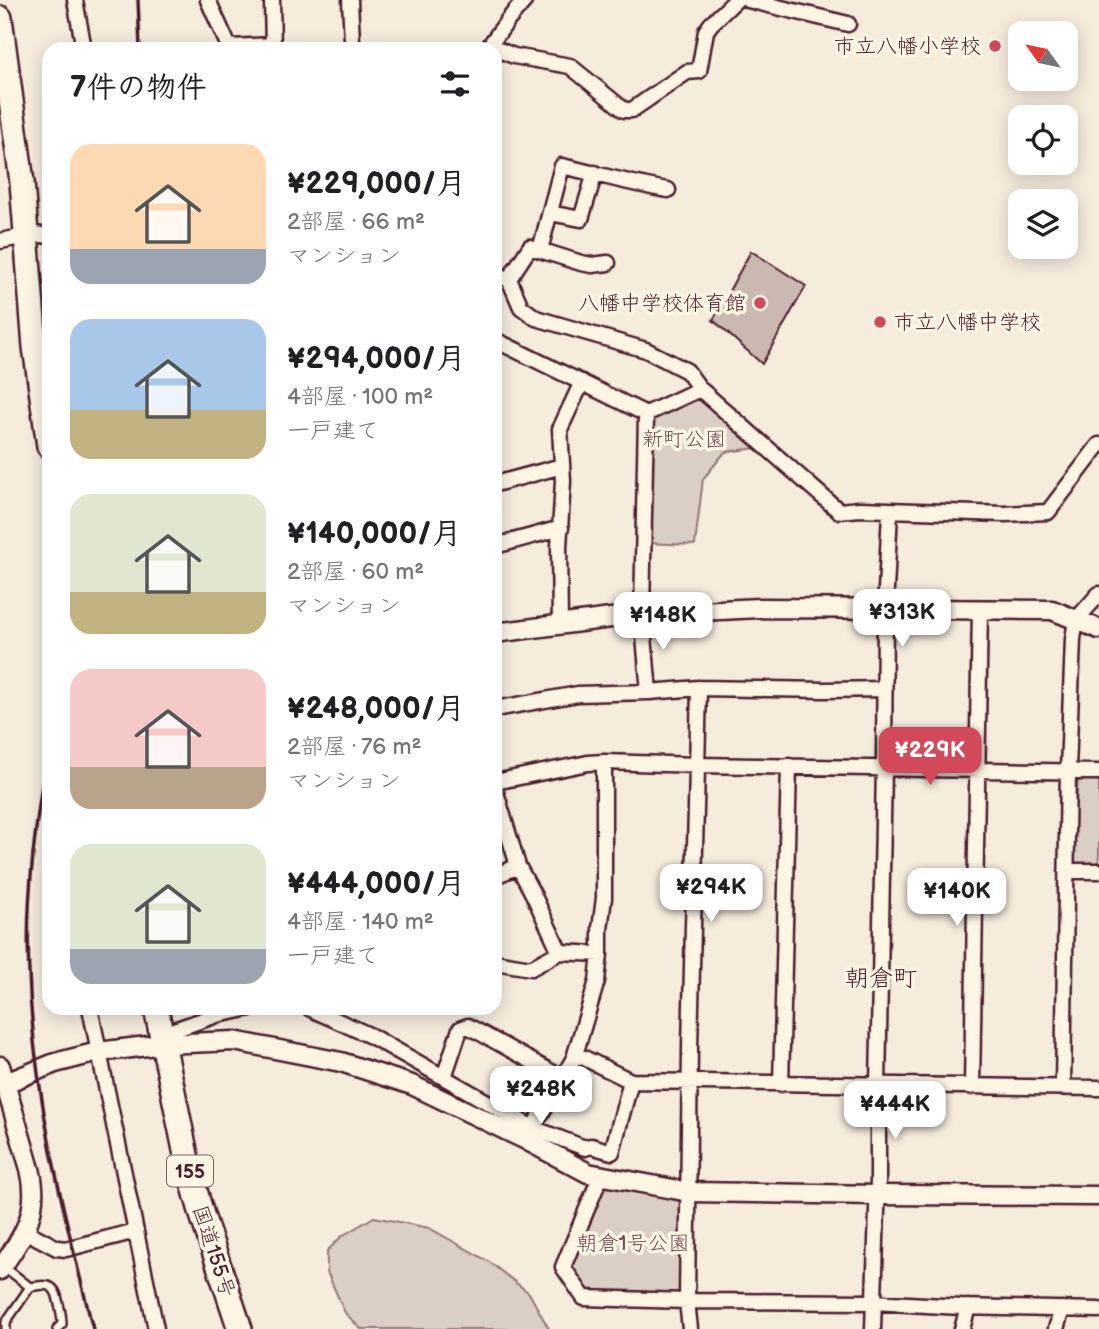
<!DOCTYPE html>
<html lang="ja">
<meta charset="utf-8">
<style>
body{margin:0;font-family:"Balsamiq Sans","Klee One",sans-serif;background:#f6f6f6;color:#202124;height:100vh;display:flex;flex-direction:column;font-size:26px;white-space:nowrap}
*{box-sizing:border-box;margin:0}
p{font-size:23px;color:#757577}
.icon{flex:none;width:38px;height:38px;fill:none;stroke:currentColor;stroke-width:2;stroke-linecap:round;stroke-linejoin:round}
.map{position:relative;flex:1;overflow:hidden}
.side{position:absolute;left:42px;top:42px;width:460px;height:973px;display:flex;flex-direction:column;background:#fff;border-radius:21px;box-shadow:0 4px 18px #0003}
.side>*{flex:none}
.needle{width:46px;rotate:303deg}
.buttons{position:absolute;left:1008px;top:21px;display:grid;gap:14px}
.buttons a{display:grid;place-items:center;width:70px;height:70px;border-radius:14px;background:#fff;box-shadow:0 4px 18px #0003;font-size:35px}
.price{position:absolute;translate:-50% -60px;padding:0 16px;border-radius:14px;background:#fff;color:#222;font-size:23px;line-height:46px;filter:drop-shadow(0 2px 4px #0008)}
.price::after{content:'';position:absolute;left:50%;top:42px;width:21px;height:16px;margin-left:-10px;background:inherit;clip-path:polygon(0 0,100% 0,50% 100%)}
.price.on{background:#d1495b;color:#fff}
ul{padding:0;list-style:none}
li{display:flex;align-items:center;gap:21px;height:175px;padding:0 28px}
li span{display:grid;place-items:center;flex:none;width:196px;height:140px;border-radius:21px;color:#555}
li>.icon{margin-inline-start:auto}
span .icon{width:84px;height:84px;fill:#fffc;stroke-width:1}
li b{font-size:30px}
h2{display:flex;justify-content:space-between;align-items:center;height:84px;padding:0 28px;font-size:30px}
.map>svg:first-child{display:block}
</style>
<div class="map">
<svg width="1099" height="1329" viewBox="0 0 1099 1329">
<rect width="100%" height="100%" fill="#f5ecde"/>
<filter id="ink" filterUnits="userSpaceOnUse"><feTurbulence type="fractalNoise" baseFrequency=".0143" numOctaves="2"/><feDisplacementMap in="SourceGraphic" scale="14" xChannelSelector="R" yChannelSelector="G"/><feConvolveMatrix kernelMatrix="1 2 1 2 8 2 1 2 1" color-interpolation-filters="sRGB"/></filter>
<g filter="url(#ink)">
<path fill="#dbcec4" stroke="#927678" stroke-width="2" d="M700 389 766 447 725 452 703 479 695 545 643 543 646 414Z
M1078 779H1099V867L1071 864Z
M601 1175 689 1192 687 1301 584 1298 563 1267Z
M374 1217 429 1228 488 1261 529 1293 549 1329H361L345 1313 327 1272V1251L342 1236Z"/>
<path fill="#cab9b1" stroke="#4a1f2b" stroke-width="2" d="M751 251 806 286 762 364 713 320Z"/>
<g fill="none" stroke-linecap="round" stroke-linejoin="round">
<defs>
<path id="service" d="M3 1266 30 1287
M6 1329V1322L30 1287C45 1284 55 1283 58 1300 60 1308 62 1315 62 1324L57 1329"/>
<path id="minor" d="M75 0 84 49
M208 0 229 47 273 45
M272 0 273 49
M350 0 352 41 355 49
M748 0 848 24
M489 46 514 56 570 66 624 110H632L687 72 699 71 706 31 711 24 736 0
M487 49 508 20 525 0
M550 213 581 219 595 173
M0 241 27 236V233L49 236
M540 250 562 166C597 174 632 184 668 190
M495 275 509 279 521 307 536 318 646 350 687 371 700 389
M509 279 530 247 581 263 592 265 608 263
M495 340 646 414
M646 414 700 389 839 511 860 509 1004 514 1048 512 1099 445
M646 414 642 614 649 692
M495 484 562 466
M495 546 561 528
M560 624 559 547 563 481 560 429 582 382
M495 709 578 694 649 692 699 688 825 690 884 689
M495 782 588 763 604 762 697 765 1099 772
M495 789 518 866 533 894 560 952 600 954
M1066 871H1099
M495 876 518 866
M495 962 531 968 560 952
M90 1008 156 1329
M309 1008 371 1036 533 1128 585 1148 591 1146 612 1152 631 1081
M162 1034 217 1015 251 1008
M576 1054 631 1081 1099 1088
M444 1077 460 1029 468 1026 562 1078
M781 1084 789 766
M972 1087 980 609
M1063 1087 1068 770 1073 639 1076 620 1099 594
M528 1136 574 1058 597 981 600 954V929L604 898V762
M601 1175 563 1267 584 1298 687 1301 873 1302 961 1307 1099 1310
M25 1231 57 1248 66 1249 136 1231
M690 1329 687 1301 690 1047 699 688
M873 1329 878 1181V1086L884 768 885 609 890 512
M962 1329 968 1307
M1056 1329 1062 1309"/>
<path id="tertiary" d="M495 633 642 614 759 608 1052 610 1099 629
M0 1066 30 1169C41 1212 23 1236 0 1270
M0 1083H6L55 1063 98 1052 164 1044 234 1041 341 1062 412 1085 526 1140 588 1173 689 1192 877 1195 1099 1196"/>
<path id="trunk" d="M0 18 22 182 35 347 49 446
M156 1008 188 1165 202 1215 240 1329"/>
</defs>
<use href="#service" stroke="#4a1f2b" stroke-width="12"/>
<use href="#minor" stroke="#4a1f2b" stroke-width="19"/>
<use href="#tertiary" stroke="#4a1f2b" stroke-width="23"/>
<use href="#trunk" stroke="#4a1f2b" stroke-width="28"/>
<use href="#service" stroke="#fcf5e5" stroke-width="7"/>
<use href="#minor" stroke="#fcf5e5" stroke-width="14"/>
<use href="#tertiary" stroke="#fcf5e5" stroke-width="18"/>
<use href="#trunk" stroke="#fcf5e5" stroke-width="23"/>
<path stroke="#4a1f2b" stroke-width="3.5" d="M138 0 140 49
M49 738C37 815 25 894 29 972 33 1094 63 1211 93 1329"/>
</g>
</g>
<g fill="#d1495b" stroke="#fcf5e5" stroke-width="2.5">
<circle cx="995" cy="46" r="7"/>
<circle cx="760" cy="303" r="7"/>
<circle cx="880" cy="322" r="7"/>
</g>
<g text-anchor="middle" stroke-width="7" stroke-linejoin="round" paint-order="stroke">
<rect fill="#fcf5e5" stroke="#7f5f63" stroke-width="2" x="167" y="1155.5" width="46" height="31" rx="5"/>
<g font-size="19" font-weight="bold" fill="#4a1f2b">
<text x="190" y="1178">155</text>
</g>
<g font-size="21" fill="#4a1f2b" stroke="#fcf5e5" text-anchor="end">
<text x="981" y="53">市立八幡小学校</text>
<text x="746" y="310">八幡中学校体育館</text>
<text x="894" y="329" text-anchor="start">市立八幡中学校</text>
</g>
<g font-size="21" fill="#6e4b51" stroke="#fcf5e5">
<text x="684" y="446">新町公園</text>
<text x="633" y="1250">朝倉1号公園</text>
</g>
<g font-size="21" fill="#4a1f2b" stroke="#fcf5e5">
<text transform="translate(214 1251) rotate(72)" y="7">国道155号</text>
</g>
<g font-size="24" fill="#4a1f2b" stroke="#fcf5e5">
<text x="881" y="986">朝倉町</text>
</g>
</g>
</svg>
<div class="buttons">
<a><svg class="needle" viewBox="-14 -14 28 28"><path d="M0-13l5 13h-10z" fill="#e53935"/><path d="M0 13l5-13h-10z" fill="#757577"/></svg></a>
<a><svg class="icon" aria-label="locate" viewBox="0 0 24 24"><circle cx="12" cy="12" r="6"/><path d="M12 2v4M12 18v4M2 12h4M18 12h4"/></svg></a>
<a><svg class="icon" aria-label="layers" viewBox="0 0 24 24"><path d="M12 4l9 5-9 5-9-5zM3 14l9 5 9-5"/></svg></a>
</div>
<b class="price" style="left:902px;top:649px">¥313K</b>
<b class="price" style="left:663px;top:652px">¥148K</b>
<b class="price on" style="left:930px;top:787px">¥229K</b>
<b class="price" style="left:711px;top:924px">¥294K</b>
<b class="price" style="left:957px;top:928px">¥140K</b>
<b class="price" style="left:541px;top:1126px">¥248K</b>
<b class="price" style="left:895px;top:1141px">¥444K</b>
<section class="side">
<h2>7件の物件<svg class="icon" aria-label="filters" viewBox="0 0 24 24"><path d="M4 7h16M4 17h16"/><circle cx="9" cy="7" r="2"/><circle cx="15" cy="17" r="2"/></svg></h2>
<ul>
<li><span style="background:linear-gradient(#ffd9b3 75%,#9aa5b1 0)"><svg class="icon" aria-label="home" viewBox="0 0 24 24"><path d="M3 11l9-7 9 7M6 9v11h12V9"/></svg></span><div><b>¥229,000/月</b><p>2部屋 · 66 m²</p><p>マンション</p></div></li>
<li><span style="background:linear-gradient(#a9c7e8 65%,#c2b280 0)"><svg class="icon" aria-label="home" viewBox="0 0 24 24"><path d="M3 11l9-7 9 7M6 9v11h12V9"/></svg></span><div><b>¥294,000/月</b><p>4部屋 · 100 m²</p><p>一戸建て</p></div></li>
<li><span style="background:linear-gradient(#dfe7d0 70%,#c2b280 0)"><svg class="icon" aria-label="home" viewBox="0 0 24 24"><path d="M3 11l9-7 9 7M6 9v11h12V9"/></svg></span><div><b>¥140,000/月</b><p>2部屋 · 60 m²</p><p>マンション</p></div></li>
<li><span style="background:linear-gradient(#f6c9c9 70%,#b9a48a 0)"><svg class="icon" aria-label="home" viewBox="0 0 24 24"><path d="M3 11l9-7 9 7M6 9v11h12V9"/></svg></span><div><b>¥248,000/月</b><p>2部屋 · 76 m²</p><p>マンション</p></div></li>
<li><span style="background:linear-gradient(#dfe7d0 75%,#9aa5b1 0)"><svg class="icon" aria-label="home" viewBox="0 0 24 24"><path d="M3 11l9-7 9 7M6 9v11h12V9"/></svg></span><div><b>¥444,000/月</b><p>4部屋 · 140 m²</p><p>一戸建て</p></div></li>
</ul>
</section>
</div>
